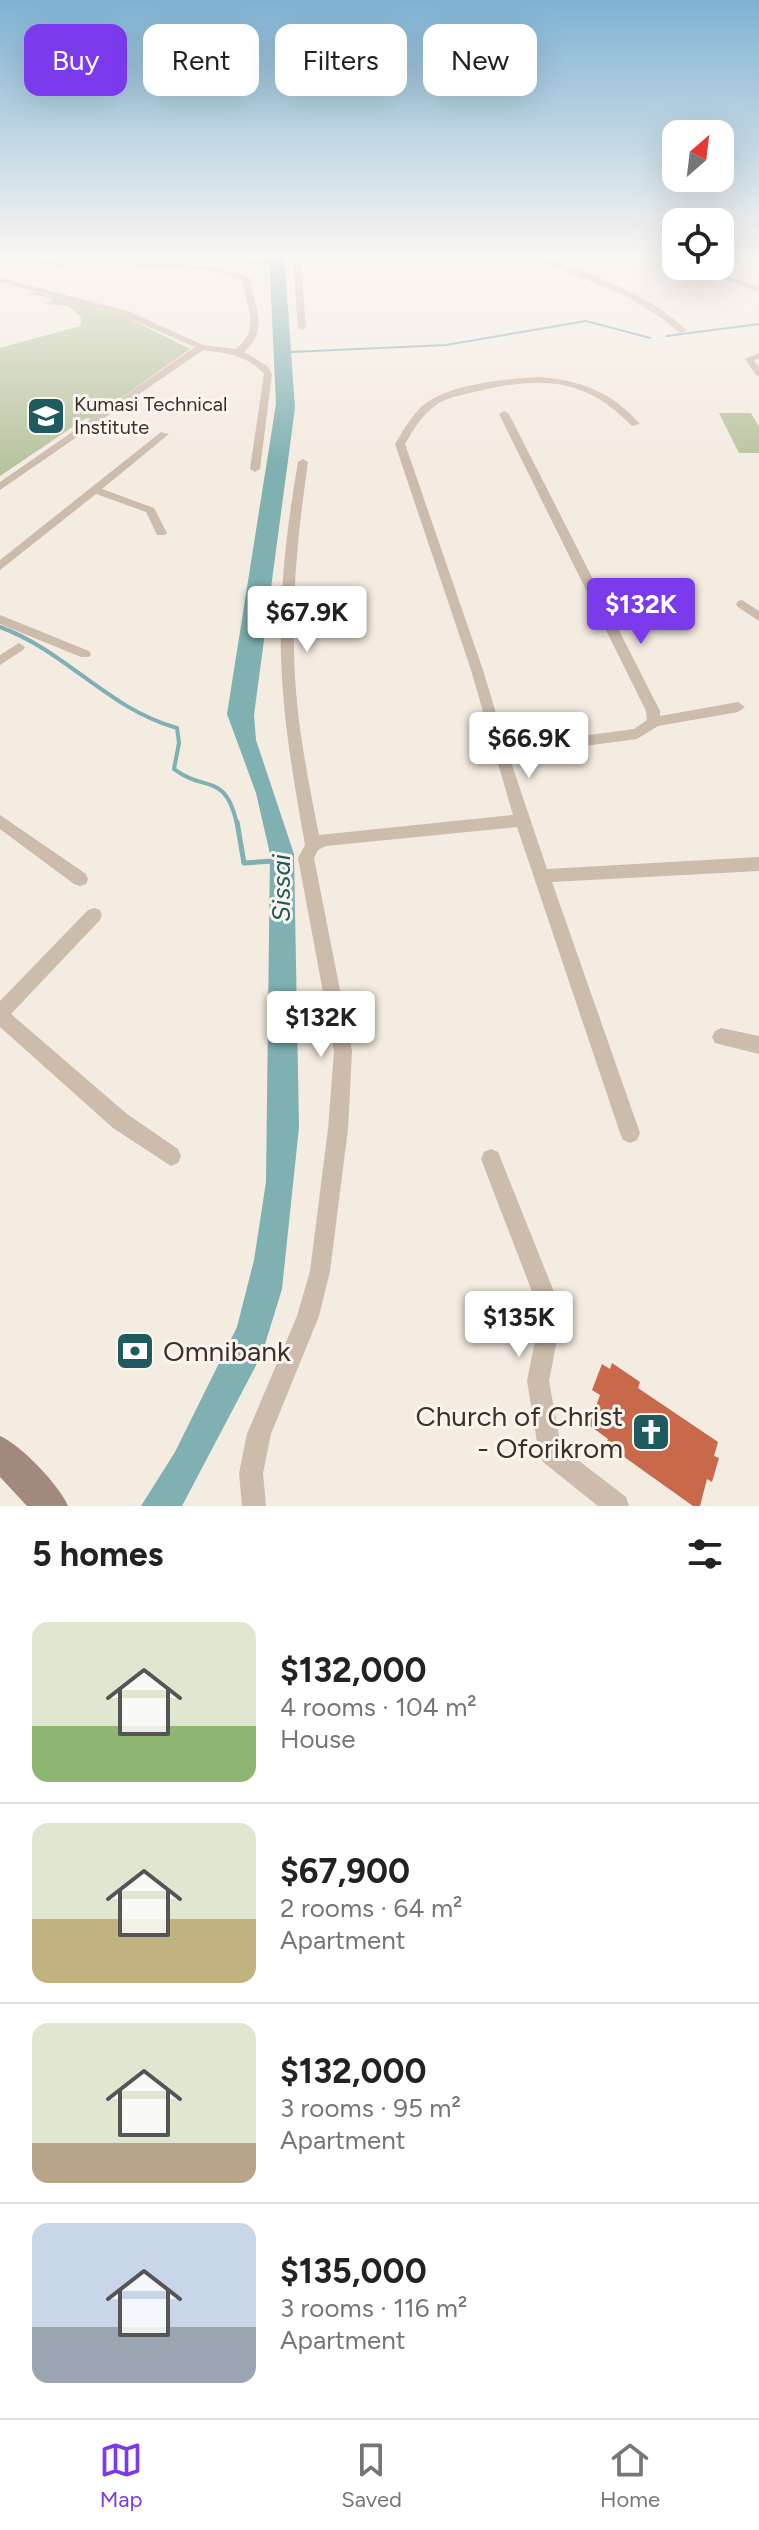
<!DOCTYPE html>
<meta charset="utf-8">
<style>
body{margin:0;font-family:Figtree,sans-serif;background:#f6f6f6;color:#222;height:100vh;display:flex;flex-direction:column;font-size:30px;white-space:nowrap}
*{box-sizing:border-box;margin:0}
p{font-size:26px;color:#767676}
.icon{flex:none;width:44px;height:44px;fill:none;stroke:currentColor;stroke-width:2;stroke-linecap:round;stroke-linejoin:round}
.map{position:relative;height:1506px;overflow:hidden}
.side{display:flex;flex-direction:column;background:#fff;flex:1}
.side>*{flex:none}
.banner{position:absolute;left:24px;top:24px;width:712px;height:72px;display:flex;gap:16px}
.needle{width:52px;rotate:28deg}
.fabs{position:absolute;left:662px;top:120px;display:grid;gap:16px}
.fabs a{display:grid;place-items:center;width:72px;height:72px;border-radius:16px;background:#fff;box-shadow:0 8px 32px #0002;font-size:40px}
.price{position:absolute;translate:-50% -68px;padding:0 18px;border-radius:8px;background:#fff;color:#222;font-size:26px;line-height:52px;filter:drop-shadow(0 2px 4px #0008)}
.price::after{content:'';position:absolute;left:50%;top:48px;width:24px;height:18px;margin-left:-12px;background:inherit;clip-path:polygon(0 0,100% 0,50% 100%)}
.price.on{background:#7c3aed;color:#fff}
ul{padding:0;list-style:none}
li{display:flex;align-items:center;gap:24px;height:200px;padding:0 32px}
li+li{border-top:2px solid #e0e0e0}
li span{display:grid;place-items:center;flex:none;width:224px;height:160px;border-radius:16px;color:#555}
li>.icon{margin-inline-start:auto}
span .icon{width:96px;height:96px;fill:#fffc;stroke-width:1}
li b{font-size:34px}
h2{display:flex;justify-content:space-between;align-items:center;height:96px;padding:0 32px;font-size:34px}
.chip{padding:0 28px;border-radius:16px;background:#fff;box-shadow:0 8px 32px #0002;font-size:28px;line-height:72px}
.chip.on{background:#7c3aed;color:#fff}
.dock{display:flex;justify-content:space-around;align-items:center;height:112px;border-top:2px solid #e0e0e0;background:#fff;font-size:22px;color:#767676}
.dock a{display:grid;justify-items:center;gap:4px}
.dock .on{color:#7c3aed}
.map>svg:first-child{display:block}
</style>
<div class="map">
<svg width="759" height="1506" viewBox="0 0 759 1506">
<rect width="100%" height="100%" fill="#f4ebe1"/>
<path fill="#b8c4a0" d="M34 292 122 315 190 349 91 419 86 418 0 476V348L80 326 82 318 69 306 46 304 54 299 29 293Z
M719 413H751L759 427V453H739Z"/>
<path fill="#7fb0b2" d="M269 253H284L295 408 254 715 256 740 294 854 299 1127 282 1289 262 1354 182 1506H141L175 1452 237 1327 254 1260 266 1182 270 854 256 793 227 714 276 404Z"/>
<g fill="none" stroke-linecap="round" stroke-linejoin="round">
<path stroke="#7fb0b2" stroke-width="2" d="M229 253 254 262H273
M667 336 759 324
M291 352 446 345 586 321 650 338"/>
<path stroke="#7fb0b2" stroke-width="4" d="M0 627C66 651 108 709 177 728L179 743 174 769C205 793 225 771 237 824"/>
<path stroke="#7fb0b2" stroke-width="5" d="M237 822 244 863 273 861"/>
</g>
<path fill="#c8694b" d="M612 1363 640 1382 638 1388 718 1442 714 1456 719 1458 712 1482 707 1479 700 1506H693L606 1444 608 1439 589 1425 600 1395 592 1390 602 1364 610 1369Z"/>
<g fill="none" stroke-linecap="round" stroke-linejoin="round">
<path fill="#cdbbac" fill-rule="evenodd" d="M5 253H18L66 266 62 268Z
M292 253H300L306 328 302 330 298 328Z
M521 253H532C585 273 646 290 687 331L680 333 663 319 626 296Z
M654 253H665L676 257V262Z
M140 264 206 265 250 278C254 307 270 329 244 352L267 366 272 374 260 469 255 472 250 469 264 374C248 355 225 353 203 350L0 490V482L195 347 122 315 0 282V278L128 311 203 345 236 349C262 328 246 307 242 279L206 269 137 268 136 266Z
M689 266H700L759 287V292Z
M759 353V359L754 360 759 367V376L756 375 745 359Z
M538 377C580 380 612 392 640 424L632 426C587 379 544 376 483 390 467 394 449 396 436 405 422 415 413 430 405 444L483 670 506 746 634 729 647 720 646 711 499 414 504 411 509 414 660 711V716L738 702 745 707 738 712 658 726 637 739 509 756 547 869 759 857V871L552 882 640 1133 637 1140 630 1143 623 1140 620 1133 517 827 326 846 318 850 314 858 352 1051 348 1129 330 1271 319 1316 271 1434 263 1473 266 1506H242L239 1473 247 1434 297 1316 310 1271 328 1129 334 1051 298 858 305 845C294 783 283 721 281 657 279 592 287 526 298 462L303 459 308 462C299 525 292 588 294 652 295 714 307 775 319 835L513 815 471 670 395 444C403 431 410 418 421 407 446 384 505 379 538 377Z
M161 432 169 434 102 489 154 508 167 533 165 535H157L146 512 96 494 0 570V560Z
M742 600 759 611V621L738 607 736 604 738 601Z
M0 615 89 651 91 654 89 657H81L0 624Z
M19 643 25 647 23 650 0 665V655Z
M0 815 86 874 88 879 86 884 80 886 74 884 0 829Z
M94 908 100 910 102 915 100 920 11 1014 127 1114 178 1149 181 1156 178 1163 171 1166 113 1128 0 1027V1001L88 910Z
M721 1028 759 1036V1054L715 1043 712 1037 715 1031Z
M491 1149 498 1152 558 1302 559 1330 549 1381 561 1447 626 1497 629 1506H598L543 1462 539 1454 527 1381 537 1330 536 1302 481 1159 484 1152Z"/>
<path fill="#a18a7d" fill-rule="evenodd" d="M0 1436C21 1445 59 1485 68 1506H27L0 1477Z"/>
</g>
<linearGradient id="sky" x2="0" y2="1"><stop stop-color="#7eb2d2"/><stop offset="0.55" stop-color="#faf6f2"/><stop offset="1" stop-color="#faf6f2" stop-opacity="0"/></linearGradient>
<rect width="759" height="464" fill="url(#sky)"/>
<defs>
<symbol id="school-square" viewBox="-11 -11 22 22"><rect x="-9" y="-9" width="18" height="18" rx="4" fill="#1f5a5e" stroke="#fbf5ee"/><path d="M0-5L7-2L0 1L-7-2ZM-4 1L0 2.5L4 1V4Q0 6-4 4Z" fill="#fff"/></symbol>
<symbol id="bank-square" viewBox="-11 -11 22 22"><rect x="-9" y="-9" width="18" height="18" rx="4" fill="#1f5a5e" stroke="#fbf5ee"/><path d="M-6-4H6V4H-6ZM0-2.3a2.3 2.3 0 1 0 0 4.6a2.3 2.3 0 1 0 0-4.6Z" fill="#fff"/></symbol>
<symbol id="church-square" viewBox="-11 -11 22 22"><rect x="-9" y="-9" width="18" height="18" rx="4" fill="#1f5a5e" stroke="#fbf5ee"/><path d="M-1.2-6h2.4v3.5h3.3v2.4h-3.3V6h-2.4V-.1h-3.3v-2.4h3.3Z" fill="#fff"/></symbol>
</defs>
<g fill-rule="evenodd">
<use href="#school-square" x="24" y="394" width="44" height="44"/>
<use href="#bank-square" x="113" y="1329" width="44" height="44"/>
<use href="#church-square" x="629" y="1410" width="44" height="44"/>
</g>
<g text-anchor="middle" stroke-width="6" stroke-linejoin="round" paint-order="stroke">
<g font-size="20" fill="#3b302b" stroke="#fbf5ee" text-anchor="start">
<text x="74" y="411">Kumasi Technical<tspan x="74" dy="23">Institute</tspan></text>
</g>
<g font-size="26" font-style="italic" fill="#1f5a5e" stroke="#fbf5ee">
<text transform="translate(281 888) rotate(-90)" y="9">Sissai</text>
</g>
<g font-size="28" fill="#3b302b" stroke="#fbf5ee" text-anchor="start">
<text x="163" y="1361">Omnibank</text>
<text x="623" y="1426" text-anchor="end">Church of Christ<tspan x="623" dy="32">- Oforikrom</tspan></text>
</g>
</g>
</svg>
<div class="fabs">
<a><svg class="needle" viewBox="-14 -14 28 28"><path d="M0-13l5 13h-10z" fill="#e53935"/><path d="M0 13l5-13h-10z" fill="#767676"/></svg></a>
<a><svg class="icon" aria-label="locate" viewBox="0 0 24 24"><circle cx="12" cy="12" r="6"/><path d="M12 2v4M12 18v4M2 12h4M18 12h4"/></svg></a>
</div>
<b class="price on" style="left:641px;top:646px">$132K</b>
<b class="price" style="left:307px;top:654px">$67.9K</b>
<b class="price" style="left:529px;top:780px">$66.9K</b>
<b class="price" style="left:321px;top:1059px">$132K</b>
<b class="price" style="left:519px;top:1359px">$135K</b>
<div class="banner">
<a class="chip on">Buy</a>
<a class="chip">Rent</a>
<a class="chip">Filters</a>
<a class="chip">New</a>
</div>
</div>
<section class="side">
<h2>5 homes<svg class="icon" aria-label="filters" viewBox="0 0 24 24"><path d="M4 7h16M4 17h16"/><circle cx="9" cy="7" r="2"/><circle cx="15" cy="17" r="2"/></svg></h2>
<ul>
<li><span style="background:linear-gradient(#dfe7d0 65%,#8fb573 0)"><svg class="icon" aria-label="home" viewBox="0 0 24 24"><path d="M3 11l9-7 9 7M6 9v11h12V9"/></svg></span><div><b>$132,000</b><p>4 rooms · 104 m²</p><p>House</p></div></li>
<li><span style="background:linear-gradient(#dfe7d0 60%,#c2b280 0)"><svg class="icon" aria-label="home" viewBox="0 0 24 24"><path d="M3 11l9-7 9 7M6 9v11h12V9"/></svg></span><div><b>$67,900</b><p>2 rooms · 64 m²</p><p>Apartment</p></div></li>
<li><span style="background:linear-gradient(#dfe7d0 75%,#b9a48a 0)"><svg class="icon" aria-label="home" viewBox="0 0 24 24"><path d="M3 11l9-7 9 7M6 9v11h12V9"/></svg></span><div><b>$132,000</b><p>3 rooms · 95 m²</p><p>Apartment</p></div></li>
<li><span style="background:linear-gradient(#c9d6e8 65%,#9aa5b1 0)"><svg class="icon" aria-label="home" viewBox="0 0 24 24"><path d="M3 11l9-7 9 7M6 9v11h12V9"/></svg></span><div><b>$135,000</b><p>3 rooms · 116 m²</p><p>Apartment</p></div></li>
</ul>
</section>
<nav class="dock">
<a class="on"><svg class="icon" aria-label="map" viewBox="0 0 24 24"><path d="M3 6l6-2 6 2 6-2v14l-6 2-6-2-6 2zM9 4v14M15 6v14"/></svg>Map</a>
<a><svg class="icon" aria-label="saved" viewBox="0 0 24 24"><path d="M7 4h10v16l-5-4-5 4z"/></svg>Saved</a>
<a><svg class="icon" aria-label="home" viewBox="0 0 24 24"><path d="M3 11l9-7 9 7M6 9v11h12V9"/></svg>Home</a>
</nav>
